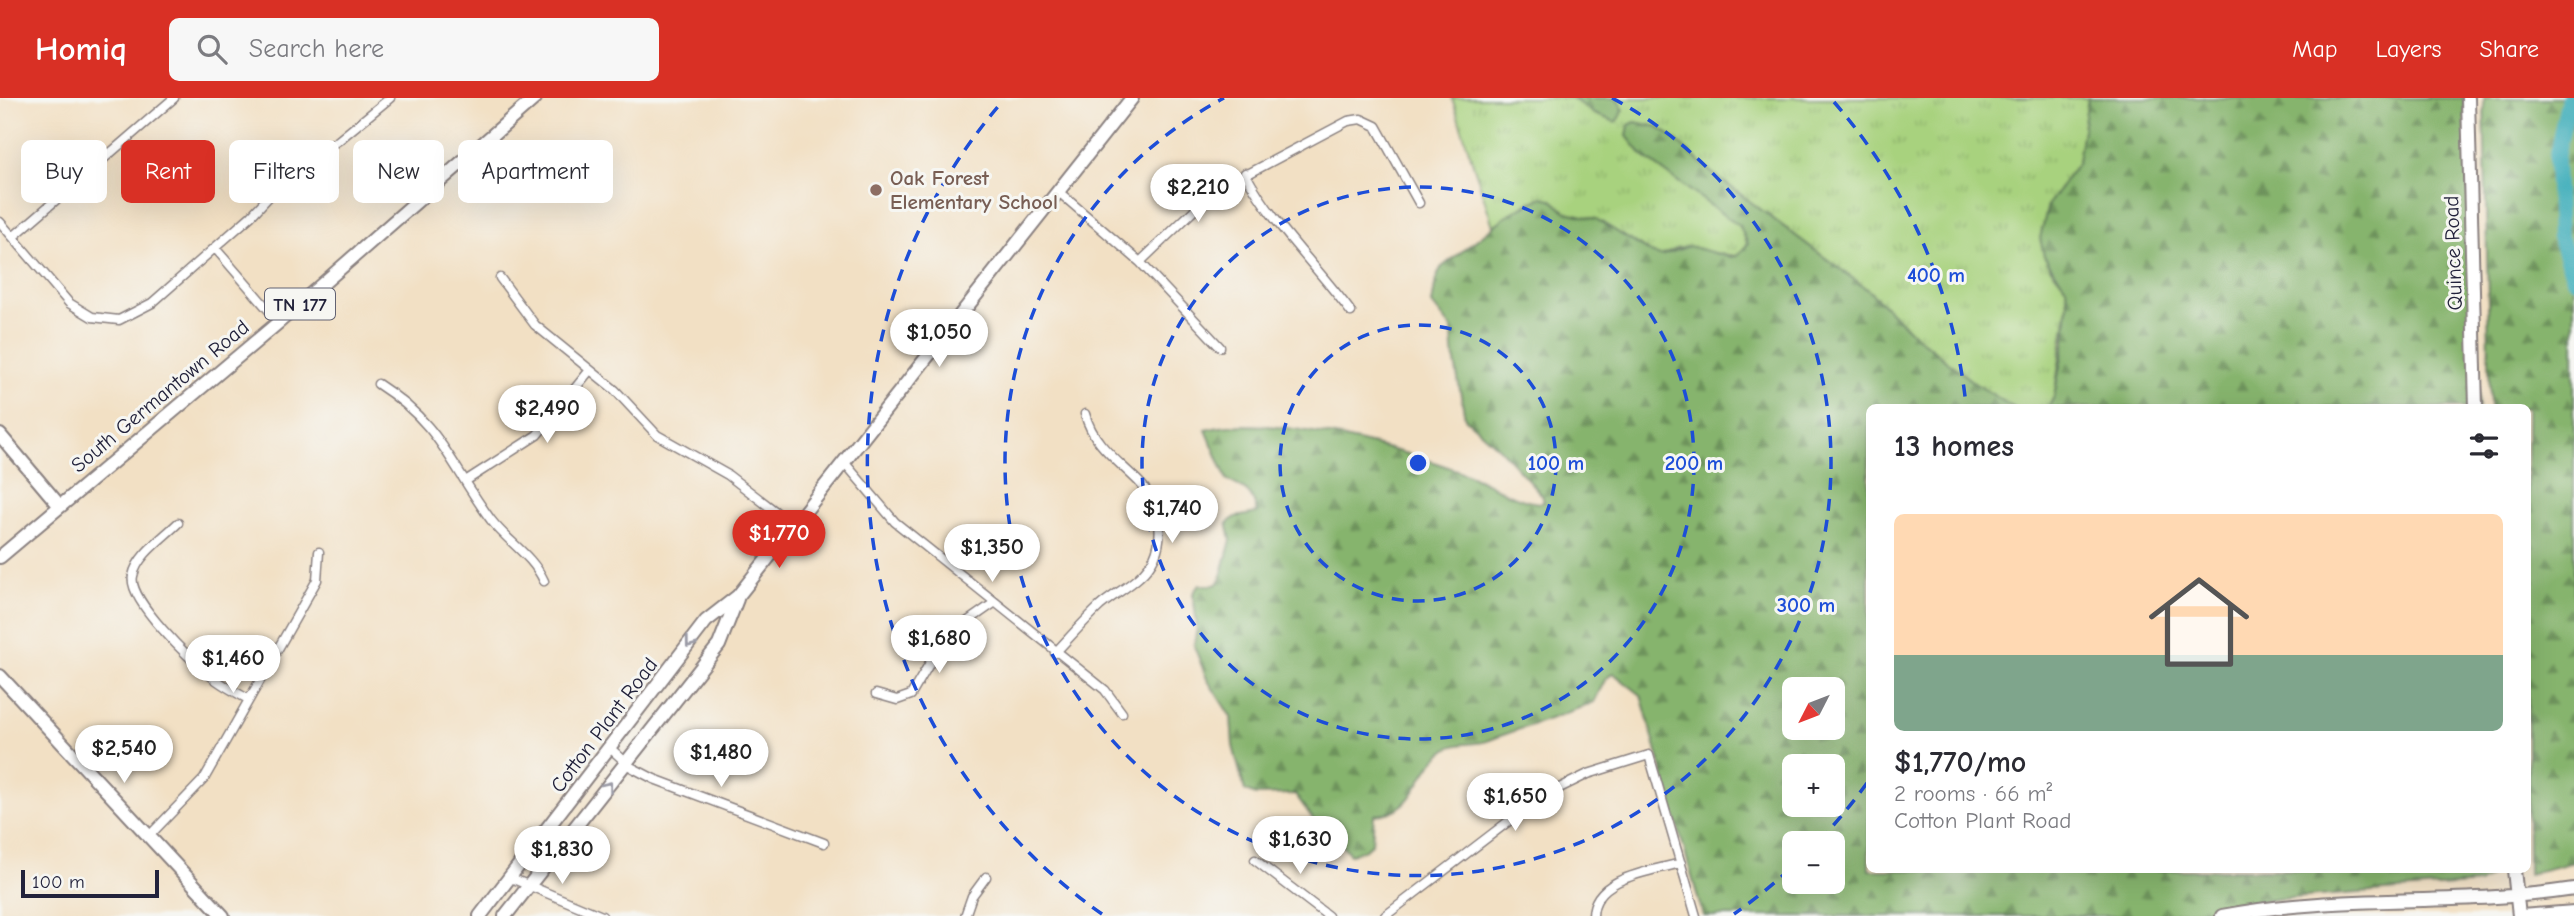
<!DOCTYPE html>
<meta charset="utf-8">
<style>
body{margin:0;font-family:"Comic Neue",sans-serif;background:#f7f7f7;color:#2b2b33;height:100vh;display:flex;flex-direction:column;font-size:26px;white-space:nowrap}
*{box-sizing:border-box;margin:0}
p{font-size:23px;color:#7c7c81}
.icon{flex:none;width:38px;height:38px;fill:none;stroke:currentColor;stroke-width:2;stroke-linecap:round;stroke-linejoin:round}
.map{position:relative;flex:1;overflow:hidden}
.details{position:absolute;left:1866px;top:306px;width:665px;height:469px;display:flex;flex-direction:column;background:#fff;border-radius:10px;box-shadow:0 7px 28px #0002}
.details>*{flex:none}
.top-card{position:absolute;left:21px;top:42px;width:665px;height:63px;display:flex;gap:14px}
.needle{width:46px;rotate:228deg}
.tools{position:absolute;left:1782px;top:579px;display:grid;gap:14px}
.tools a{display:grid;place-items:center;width:63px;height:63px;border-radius:10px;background:#fff;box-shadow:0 7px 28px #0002;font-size:35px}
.scale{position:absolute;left:21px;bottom:18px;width:138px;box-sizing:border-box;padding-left:7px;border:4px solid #22223b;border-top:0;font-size:19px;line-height:24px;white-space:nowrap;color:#22223b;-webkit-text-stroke:5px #f6f6f2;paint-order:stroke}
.price{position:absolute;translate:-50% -60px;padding:0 16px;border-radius:24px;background:#fff;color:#222;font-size:23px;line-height:46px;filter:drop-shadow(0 2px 4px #0008)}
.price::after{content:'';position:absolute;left:50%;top:42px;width:21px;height:16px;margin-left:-10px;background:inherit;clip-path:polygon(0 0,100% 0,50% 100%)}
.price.on{background:#d93025;color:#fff}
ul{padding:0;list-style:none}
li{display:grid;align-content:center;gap:14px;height:371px;padding:0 28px}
li span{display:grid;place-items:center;height:217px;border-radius:10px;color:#555}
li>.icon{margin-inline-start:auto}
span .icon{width:126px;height:126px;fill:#fffc;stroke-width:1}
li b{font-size:30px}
h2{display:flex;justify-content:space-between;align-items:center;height:84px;padding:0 28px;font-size:30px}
.chip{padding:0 24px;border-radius:10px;background:#fff;box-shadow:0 7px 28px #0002;font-size:24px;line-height:63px}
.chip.on{background:#d93025;color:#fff}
header{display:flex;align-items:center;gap:42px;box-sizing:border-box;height:98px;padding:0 35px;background:#d93025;color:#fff}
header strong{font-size:33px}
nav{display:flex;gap:38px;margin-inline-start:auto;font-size:24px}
.search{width:490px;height:63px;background:#f7f7f7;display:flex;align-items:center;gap:18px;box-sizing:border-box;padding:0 24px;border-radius:10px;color:#7c7c81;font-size:26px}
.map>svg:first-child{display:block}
</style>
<header>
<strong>Homiq</strong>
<div class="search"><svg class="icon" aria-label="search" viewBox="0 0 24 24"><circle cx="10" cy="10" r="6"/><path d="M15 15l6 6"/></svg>Search here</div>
<nav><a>Map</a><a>Layers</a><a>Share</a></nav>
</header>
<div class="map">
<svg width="2574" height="818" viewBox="0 0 2574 818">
<defs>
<pattern id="grass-tufts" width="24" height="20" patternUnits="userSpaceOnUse" patternTransform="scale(1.75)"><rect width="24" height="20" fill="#a8d27e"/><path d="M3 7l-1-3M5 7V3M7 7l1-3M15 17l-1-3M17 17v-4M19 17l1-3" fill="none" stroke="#90b46e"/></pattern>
<pattern id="forest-firs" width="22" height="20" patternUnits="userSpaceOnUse" patternTransform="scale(1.75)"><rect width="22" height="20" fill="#86b46d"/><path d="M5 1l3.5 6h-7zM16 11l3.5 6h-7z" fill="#6d925b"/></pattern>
</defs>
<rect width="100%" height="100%" fill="#f6f6f2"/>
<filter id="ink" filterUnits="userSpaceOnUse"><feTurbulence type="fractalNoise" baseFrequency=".0143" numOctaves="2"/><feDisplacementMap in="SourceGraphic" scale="14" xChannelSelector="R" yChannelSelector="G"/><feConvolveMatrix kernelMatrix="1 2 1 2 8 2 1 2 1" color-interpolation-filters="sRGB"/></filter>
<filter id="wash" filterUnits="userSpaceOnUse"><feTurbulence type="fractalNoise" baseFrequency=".00686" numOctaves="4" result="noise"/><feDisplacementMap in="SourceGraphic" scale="28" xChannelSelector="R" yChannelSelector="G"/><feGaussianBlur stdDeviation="1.57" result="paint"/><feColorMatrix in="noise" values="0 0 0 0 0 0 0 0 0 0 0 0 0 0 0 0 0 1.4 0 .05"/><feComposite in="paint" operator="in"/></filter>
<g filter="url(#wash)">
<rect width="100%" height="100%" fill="#f2e0c4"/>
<path fill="url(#grass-tufts)" stroke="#657a5c" stroke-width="2" d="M1452 0H1572L1594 16 1621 6 1616 0H2088L2078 64 2048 107 2041 140 2050 169 2066 189 2068 206 2054 299 2048 310H2014L1974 285 1915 237 1868 192 1712 75 1673 40 1658 29 1635 24 1627 38 1643 58 1740 128 1748 146 1737 158 1678 150 1661 158 1653 156 1596 121 1566 114 1551 101 1529 104 1493 128Z"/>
<path fill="url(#forest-firs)" stroke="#546b54" stroke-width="2" fill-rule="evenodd" d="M1572 0H1616L1624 12 1616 24 1594 16Z
M2088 0H2464L2479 310H2048L2054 299 2065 243 2068 205 2066 189 2044 158 2040 140 2048 107 2078 64Z
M2484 0H2574V764L2528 776 2527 310H2490Z
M1635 24 1658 29 1673 40 1712 75 1868 192 1915 237 1974 285 2014 310H1869V772H2494L2490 779 2479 786 2278 801 2158 818H1703L1641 597 1613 575 1605 582 1594 604C1559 619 1523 629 1487 643 1475 647 1456 644 1446 652 1414 674 1419 715 1374 717L1372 745 1364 752 1350 756 1336 741 1321 732 1295 696 1256 697 1245 693 1233 648 1231 619 1207 581 1194 548 1197 529 1193 495 1199 487H1215L1220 483 1231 442 1227 425 1236 419 1257 415C1253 394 1245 391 1227 382L1206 332C1265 314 1411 353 1469 377 1487 384 1526 409 1544 404L1542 397 1501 352 1465 320 1453 253 1452 231 1432 206 1436 181 1441 170 1509 116 1542 99 1551 101 1566 114 1596 121 1653 156 1661 158 1689 148 1729 159 1737 158 1748 146 1740 129 1643 58 1627 38 1629 27ZM1794 592H1832V630H1794ZM1794 668H1832V707H1794ZM1794 746H1832V784H1794Z"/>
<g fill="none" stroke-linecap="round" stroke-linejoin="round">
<path stroke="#3dadba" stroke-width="16" d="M2569 0 2556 60 2559 139 2574 180"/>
</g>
</g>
<g filter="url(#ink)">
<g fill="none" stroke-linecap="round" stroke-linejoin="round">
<defs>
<path id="street" d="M1245 75C1273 127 1316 167 1351 214
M1060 95 1140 164 1220 249
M0 124 69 205 92 219 119 222 152 205 251 118 294 71 339 42 390 0
M13 139 174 0
M215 150 279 224
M1140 164 1212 95 1348 23 1361 21 1376 28 1419 105
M500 180 535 227 615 292 657 337 728 377 793 427
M378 286C442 327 449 365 491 422 508 444 532 457 544 483
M844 364 895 424 1105 592 1122 615
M467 382 537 337 590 272
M178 425C163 440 137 457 133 478 127 502 192 563 211 578 222 587 235 594 248 601
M1055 555C1070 539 1084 523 1100 508 1113 497 1127 490 1139 479 1169 453 1164 409 1138 383 1117 362 1093 346 1085 316
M876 596 897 602 911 597 945 539 994 505
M610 650 631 669 654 681 824 745
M149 738 204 681 317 482 319 454
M1255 762 1328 818
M511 780 602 818
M965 818 972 798 986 779
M1385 818 1539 700 1588 676 1649 657 1696 818
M1593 818C1593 779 1652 773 1681 765"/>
<path id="secondary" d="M2468 0 2476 310
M0 337 59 407
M0 578 223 818
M2514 772 2519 818
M480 818 706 523 738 498 1132 0
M505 818 719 547 737 501
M2222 818C2338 795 2457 809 2574 791
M2521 818 2574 814"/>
<path id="primary" d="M0 459 279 224 535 0"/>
</defs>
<use href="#street" stroke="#8a8180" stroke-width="11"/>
<use href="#secondary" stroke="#8a8180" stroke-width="16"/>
<use href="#primary" stroke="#8a8180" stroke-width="16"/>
<use href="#street" stroke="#fff" stroke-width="8"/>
<use href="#secondary" stroke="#fff" stroke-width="12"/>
<use href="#primary" stroke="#fff" stroke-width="12"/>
</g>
<defs><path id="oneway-chevron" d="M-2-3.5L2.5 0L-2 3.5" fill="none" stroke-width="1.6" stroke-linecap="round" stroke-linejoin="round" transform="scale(1.75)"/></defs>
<g stroke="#9c9ca7">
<use href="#oneway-chevron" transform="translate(690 545) rotate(127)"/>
<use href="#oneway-chevron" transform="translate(608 688) rotate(-52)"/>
</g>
</g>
<g fill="none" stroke="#1d4ed8" stroke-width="3.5" stroke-dasharray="12 9">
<circle cx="1418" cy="365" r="138"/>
<circle cx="1418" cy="365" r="276"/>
<path d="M1612 0A413 413 0 1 1 1224 0"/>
<path d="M1867 685A551 551 0 0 1 1818 744M1790 771A551 551 0 0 1 1734 816M1102 816A551 551 0 0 1 1002 4M1834 4A551 551 0 0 1 1966 307"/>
</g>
<circle fill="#8d6e63" stroke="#f6f6f2" stroke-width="2.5" cx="876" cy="92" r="7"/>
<g text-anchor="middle" stroke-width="6" stroke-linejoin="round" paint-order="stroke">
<rect fill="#f6f6f2" stroke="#626272" stroke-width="2" x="265" y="190.5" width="70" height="31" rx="5"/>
<g font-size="19" font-weight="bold" fill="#22223b">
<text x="300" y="213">TN 177</text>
</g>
<g font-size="21" font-weight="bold" fill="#785e54" stroke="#f6f6f2" text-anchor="start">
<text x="890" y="87">Oak Forest<tspan x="890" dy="24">Elementary School</tspan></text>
</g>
<g font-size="21" fill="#22223b" stroke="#f6f6f2">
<text transform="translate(2453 155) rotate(-92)" y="7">Quince Road</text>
<text transform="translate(160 298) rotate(-40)" y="7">South Germantown Road</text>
<text transform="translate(604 627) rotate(-53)" y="7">Cotton Plant Road</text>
</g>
</g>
<circle cx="1418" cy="365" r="10" fill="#1d4ed8" stroke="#f6f6f2" stroke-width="3.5"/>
<g font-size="21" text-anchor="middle" font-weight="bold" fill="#1d4ed8" stroke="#f6f6f2" stroke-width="6" stroke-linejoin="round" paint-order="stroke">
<text x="1936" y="184">400 m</text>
<text x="1556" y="372">100 m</text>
<text x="1694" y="372">200 m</text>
<text x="1806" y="514">300 m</text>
</g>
</svg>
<div class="tools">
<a><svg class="needle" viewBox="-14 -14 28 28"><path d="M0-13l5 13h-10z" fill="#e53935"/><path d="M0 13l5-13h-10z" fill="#7c7c81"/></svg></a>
<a>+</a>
<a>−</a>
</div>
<div class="scale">100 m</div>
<b class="price" style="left:1198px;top:126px">$2,210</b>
<b class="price" style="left:939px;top:271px">$1,050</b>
<b class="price" style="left:547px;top:347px">$2,490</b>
<b class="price" style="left:1172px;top:447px">$1,740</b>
<b class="price on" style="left:779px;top:472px">$1,770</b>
<b class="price" style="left:992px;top:486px">$1,350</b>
<b class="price" style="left:939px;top:577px">$1,680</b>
<b class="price" style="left:233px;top:597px">$1,460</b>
<b class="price" style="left:124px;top:687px">$2,540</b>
<b class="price" style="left:721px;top:691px">$1,480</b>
<b class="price" style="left:1515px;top:735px">$1,650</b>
<b class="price" style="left:1300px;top:778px">$1,630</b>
<b class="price" style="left:562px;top:788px">$1,830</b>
<div class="top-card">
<a class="chip">Buy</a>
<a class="chip on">Rent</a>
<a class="chip">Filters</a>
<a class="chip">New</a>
<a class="chip">Apartment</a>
</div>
<section class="details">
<h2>13 homes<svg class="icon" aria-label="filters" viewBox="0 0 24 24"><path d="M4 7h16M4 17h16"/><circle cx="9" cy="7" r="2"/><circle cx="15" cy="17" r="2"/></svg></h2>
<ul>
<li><span style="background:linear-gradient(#ffd9b3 65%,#7fa58c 0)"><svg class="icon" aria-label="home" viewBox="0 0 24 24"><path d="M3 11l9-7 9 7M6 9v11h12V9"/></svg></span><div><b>$1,770/mo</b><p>2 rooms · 66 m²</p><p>Cotton Plant Road</p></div></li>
</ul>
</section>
</div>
